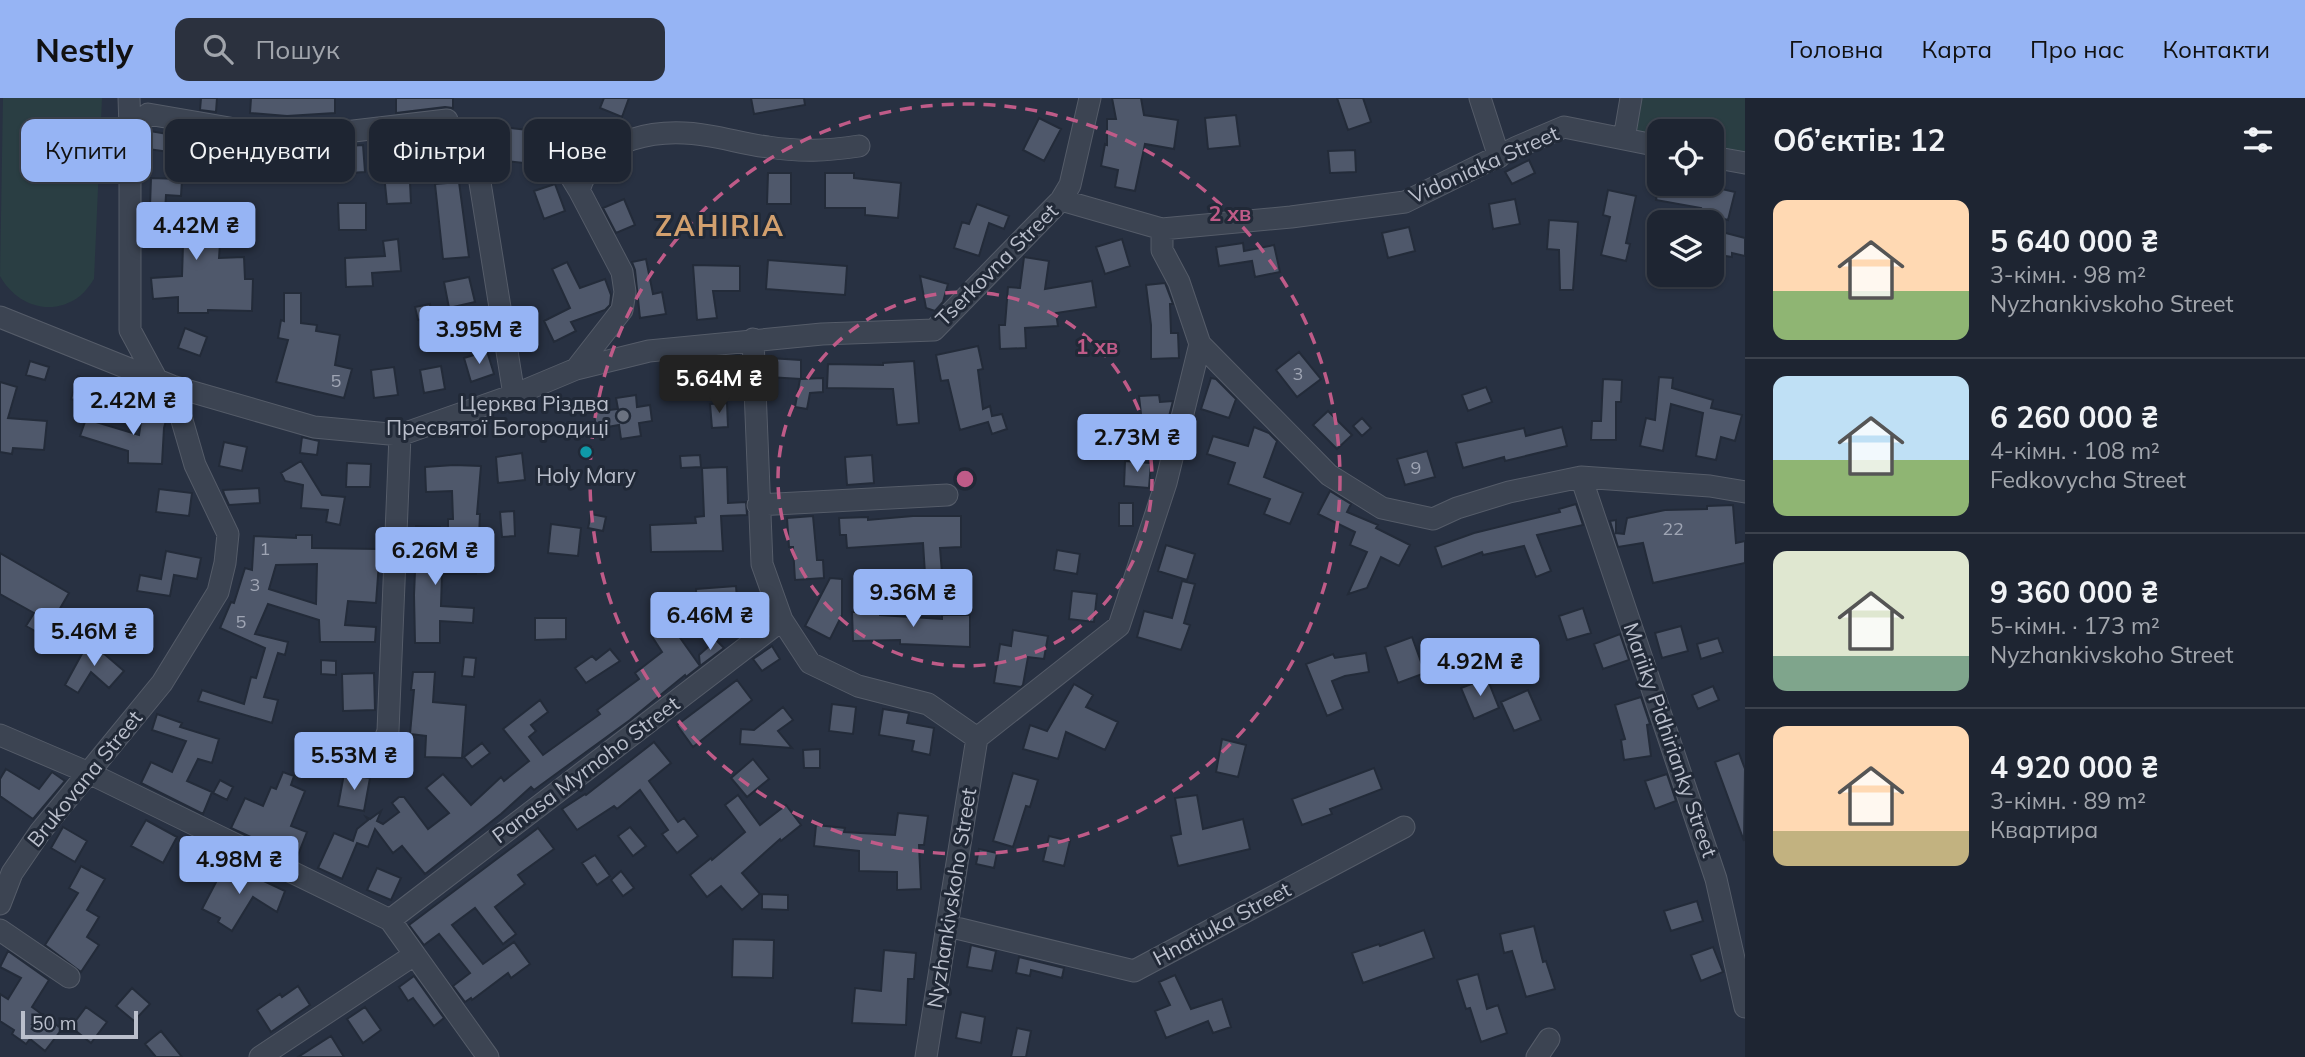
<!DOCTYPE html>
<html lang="uk">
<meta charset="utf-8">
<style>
body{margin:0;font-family:Mulish,sans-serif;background:#2b313e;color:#f1f3f6;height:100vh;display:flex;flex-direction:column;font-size:26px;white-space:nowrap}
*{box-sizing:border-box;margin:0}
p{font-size:23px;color:#a1a5ac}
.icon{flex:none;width:38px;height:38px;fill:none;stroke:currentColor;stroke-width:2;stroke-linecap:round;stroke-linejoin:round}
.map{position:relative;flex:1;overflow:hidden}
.details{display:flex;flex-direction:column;background:#1e2532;width:560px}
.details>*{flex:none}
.hud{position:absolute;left:21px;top:21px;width:665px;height:63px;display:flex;gap:14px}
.buttons{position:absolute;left:1647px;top:21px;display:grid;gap:14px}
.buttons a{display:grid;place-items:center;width:77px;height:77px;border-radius:14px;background:#1e2532;box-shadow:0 2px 5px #0004,0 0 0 2px #3c424d;font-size:35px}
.scale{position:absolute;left:21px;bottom:18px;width:117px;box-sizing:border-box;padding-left:7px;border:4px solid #babfcc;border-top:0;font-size:19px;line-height:24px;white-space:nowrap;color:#babfcc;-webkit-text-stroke:5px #212937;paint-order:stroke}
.price{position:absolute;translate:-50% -60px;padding:0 16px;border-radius:7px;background:#96b4f4;color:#111;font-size:23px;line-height:46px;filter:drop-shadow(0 2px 4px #0008)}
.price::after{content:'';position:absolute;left:50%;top:42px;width:21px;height:16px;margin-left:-10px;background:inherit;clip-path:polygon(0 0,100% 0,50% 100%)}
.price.current{background:#222;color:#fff}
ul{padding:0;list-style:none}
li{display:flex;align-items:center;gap:21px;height:175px;padding:0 28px}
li+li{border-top:2px solid #3c424d}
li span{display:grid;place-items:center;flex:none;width:196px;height:140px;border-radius:14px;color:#555}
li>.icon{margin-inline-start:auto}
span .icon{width:84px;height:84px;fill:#fffc;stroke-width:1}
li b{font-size:30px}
h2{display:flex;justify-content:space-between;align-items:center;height:84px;padding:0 28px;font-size:30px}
.chip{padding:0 24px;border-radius:14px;background:#1e2532;box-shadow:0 2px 5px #0004,0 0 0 2px #3c424d;font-size:24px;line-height:63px}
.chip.current{background:#96b4f4;color:#111}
header{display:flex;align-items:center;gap:42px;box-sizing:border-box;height:98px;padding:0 35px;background:#96b4f4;color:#111}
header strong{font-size:33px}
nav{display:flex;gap:38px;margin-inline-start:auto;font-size:24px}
.search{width:490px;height:63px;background:#2b313e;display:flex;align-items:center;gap:18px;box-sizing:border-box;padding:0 24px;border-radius:14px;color:#a1a5ac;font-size:26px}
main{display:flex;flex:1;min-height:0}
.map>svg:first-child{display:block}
</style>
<header>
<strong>Nestly</strong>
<div class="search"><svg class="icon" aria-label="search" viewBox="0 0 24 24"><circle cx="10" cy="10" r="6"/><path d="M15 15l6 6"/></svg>Пошук</div>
<nav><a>Головна</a><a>Карта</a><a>Про нас</a><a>Контакти</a></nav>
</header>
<main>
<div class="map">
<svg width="1745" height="959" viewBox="0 0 1745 959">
<rect width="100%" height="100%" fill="#283142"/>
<path fill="#2a3e43" d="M3 0H102L94 181C90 187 85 194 80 198 51 220 16 207 0 178Z
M1638 0H1745V57L1712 51V33H1659V40L1632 35Z"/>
<path fill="#4f586b" stroke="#232b39" stroke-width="2" fill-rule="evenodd" d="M201 0H217L216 14 200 12Z
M251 0H335V15L287 18 250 15Z
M396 0H453V10L445 9 396 15Z
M604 0H629L622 19 600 10Z
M751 0H804L805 7 754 16Z
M1112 0H1141L1144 17 1178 22 1174 51 1145 46 1135 93 1115 89 1118 72 1101 68 1105 46 1107 47V21H1116Z
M1337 0H1363L1371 24 1348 32Z
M1236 17 1240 48 1208 51 1205 20Z
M1039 20 1061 31 1044 63 1023 52Z
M501 29 537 33 533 66 498 62Z
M479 32 480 54 396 58 395 41Z
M150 33 185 39 183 56 148 51Z
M363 47 365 74 334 76 332 49Z
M1355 52 1356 74 1330 75 1328 53Z
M189 57 206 59 205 74 188 72Z
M1529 62 1535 75 1512 86 1505 74Z
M383 66H406V84H410L411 105 387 106Z
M768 75H791V106H767Z
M825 75H854V80L901 85 898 120 865 117V110H825Z
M151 80 182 81 181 98 166 97 164 131 221 132 219 160 244 159 245 181H253L252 213 208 212V215H178V199L153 201 151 180 182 178 183 147 145 146 146 108H150Z
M459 84 469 159 443 161 435 86Z
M555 86 565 113 544 121 534 93Z
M1659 86H1700L1735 94 1728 122 1700 115 1701 110 1656 102Z
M1608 92 1636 98 1626 145 1630 146 1626 163 1601 157 1610 119 1603 117Z
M624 101 635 127 616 135 603 110Z
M1515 101 1520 126 1493 131 1489 106Z
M338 105H366V132H339Z
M977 106 1009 118 1004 131 989 125 979 158 954 150 962 124 969 126Z
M1549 122 1578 124 1573 192H1560L1559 152 1547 151Z
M1409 129 1415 153 1388 160 1382 135Z
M1722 134 1745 140V158L1732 155V159L1719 157Z
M398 141 401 173 372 175 373 188 346 189 345 160 385 158 383 143Z
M1122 141 1130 168 1105 176 1096 149Z
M1243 145 1244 153 1274 147 1280 174 1255 179 1252 163 1219 168 1216 149Z
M1024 159 1049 163 1045 191 1092 183 1096 209 1056 215 1058 228 1025 230 1026 250 1000 251 999 227H1005L1008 189 1020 190Z
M646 161 653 196 662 194 666 216 640 220 635 172 632 164Z
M768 162 847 168 845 197 766 191Z
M567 164 580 190 605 181 611 197 610 207 605 212 571 224 576 233 554 244 544 223 570 210 552 171Z
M693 167 740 168V193H713L717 220 697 222Z
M920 178 948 186 943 204 935 213 926 210Z
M469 179 475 204 449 210 444 184Z
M1165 185 1173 206H1170L1171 235H1178L1179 260 1151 261V227L1146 187Z
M284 195H301V225L317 227 316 233 340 237 335 267 352 271 344 300 276 284 288 242 278 240 281 222 284 223Z
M430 206 432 220 418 222 415 209Z
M185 230 207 239 200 258 178 250Z
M978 248 983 271 978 272 983 311 990 308 992 318 1002 316 1007 331 992 336 988 324 960 332 948 282 941 283 936 257Z
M487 253 494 276 471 284 464 260Z
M1299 254 1321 281 1297 299 1276 272Z
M739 257 741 287 717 289 716 260Z
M769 260 801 262V281L768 279Z
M30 263 49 269 45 282 26 277Z
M914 263 919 325 897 327 893 291 827 290 828 266 883 267V265Z
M441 268 445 291 424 295 420 272Z
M394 269 398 297 374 300 371 272Z
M78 278 99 285 93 307 71 301Z
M1659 279 1673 280 1672 290 1713 302 1711 310 1742 317 1735 343 1721 339 1716 362 1696 358 1703 315 1671 306 1663 353 1640 348 1646 320 1655 322Z
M823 280V294L810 295 807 311 795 309 800 281Z
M1211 280 1216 281 1236 301 1229 320 1201 311Z
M1603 281 1622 282 1621 304H1616V342H1591L1592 323H1601Z
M0 284 17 289 8 320 47 323 44 352 13 350 12 356 0 354Z
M1486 289 1492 304 1468 313 1462 297Z
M636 297 637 309 650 307 652 323 639 325 641 338 621 341 619 327 596 331 594 314 618 311 616 300Z
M1159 297 1160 304 1173 303 1166 330H1162L1163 336 1127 339V343L1110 344 1109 317 1141 316 1139 298Z
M727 305 728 329 712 330 710 306Z
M143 310 166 314 167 319 164 330 162 366 128 365V353L80 338 86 321 139 337Z
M1328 313 1352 337 1337 351 1313 327Z
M1362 320 1371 330 1362 338 1353 328Z
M1254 329 1269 335 1277 343 1264 379 1303 395 1290 426 1264 416 1270 401 1228 386 1235 365 1207 356 1213 338 1248 348Z
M1562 329 1567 348 1505 363 1504 359 1463 370 1456 345 1524 330 1526 338Z
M302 339 319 343 317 357 300 355Z
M224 344 247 349 242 373 219 368Z
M1427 353 1435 379 1405 387 1397 361Z
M522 355 525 382 498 385 496 359Z
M700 357 701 369 681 370 680 358Z
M872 357 874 385 847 387 845 359Z
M301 363 322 397 345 399 340 427 326 424 328 412 301 410 303 387 285 383 281 375Z
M1125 363 1151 365 1149 390 1124 388Z
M347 365 371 366 370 389H346Z
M454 367 481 368 477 416H480L479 439 448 437V421H453L452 393 426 394 425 369Z
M727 369 728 405 746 404 747 417 721 418 723 453 651 454 650 427 696 425 695 419 704 418 702 370Z
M259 390 260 405 229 407 224 396 223 392Z
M159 391 192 395 189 418 156 414Z
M1330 393 1351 406 1347 414 1378 427 1376 430 1410 447 1399 468 1381 459 1367 490 1348 496 1367 454 1350 447 1355 434 1318 416Z
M1119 405H1133V428H1119Z
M1576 406 1583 427 1537 437 1551 473 1536 479 1524 448 1483 457 1482 454 1442 469 1435 449 1474 435 1560 414 1559 411Z
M1733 407 1736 445 1745 443V465L1653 485 1643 445 1618 449 1610 423 1616 422V435L1624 436 1627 420 1665 412 1707 411V408Z
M514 413 515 438 502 439 500 414Z
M591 416 606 419 603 433 588 430Z
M813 418 817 462H823L824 480 795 482 793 449H789L787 420Z
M913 418H961V449L940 450 942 475 925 476 923 445 847 450 846 437H840L839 420 868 419V422Z
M551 426 581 430 578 458 548 455Z
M416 428 440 429 439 464H476V476H442L441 508 474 510 473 525 440 523V545H415L414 497 416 449 419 444 415 443Z
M296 437H312V450L380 451 376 505 348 503 345 527 376 529 375 544H320L319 522 268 506 255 536 288 544 285 557 278 555 264 599 278 602 272 625 198 603 202 592 244 606 251 579 256 580 265 550 220 530 231 504 234 505 245 470 252 472 254 438 296 440ZM317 466 316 506 269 491 276 467Z
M1166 447 1195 456 1187 482 1158 473Z
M1057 452 1080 456 1077 476 1054 472Z
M166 453 201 460 197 481 174 477 170 498 137 493 140 477 161 481Z
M0 455 69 495 44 538 26 528 34 515 0 496Z
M830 480 842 481V517L830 541 805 528Z
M1182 483 1195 486 1184 525 1190 527 1181 552 1137 539 1144 513 1172 520Z
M736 488 738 514 697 517 696 491Z
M1072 493 1097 496 1094 524 1069 521Z
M1583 510 1591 535 1567 542 1559 518Z
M852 514H880V517L942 521V517H970V549L900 546V542L853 543Z
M535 520H566V541L535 542Z
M666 527H671L700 568 686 579 685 577 630 622 534 692 531 689 501 716 425 776 402 748 393 755 375 731 368 749 357 745 342 781 318 770 334 735 353 743 357 731 368 722 366 719 370 721 381 713 377 723 383 726 399 714 392 705 399 699H404L428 731 449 715 426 690 443 676 471 707 501 679 504 683 529 663 503 631 540 602 548 614 531 627 536 633 529 639 543 657 600 616 597 612 639 581 635 575 662 554 651 537Z
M1681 528 1688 553 1662 560 1655 535Z
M1013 532 1048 538 1044 561 1028 559 1023 587 1021 589 994 585 1000 546 1011 548Z
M1620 536 1629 562 1603 571 1594 546Z
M1412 539 1425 575 1398 585 1385 549Z
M1718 540 1723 554 1701 561 1697 546Z
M90 541 104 549 101 553 124 573 109 590 91 574 78 595 65 587Z
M716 542 724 550 700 568 699 557Z
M772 548 780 561 762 573 753 561Z
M610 551 620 563 586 585 575 570 592 558 596 562Z
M1366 555 1369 574 1345 578 1332 583 1343 611 1327 618 1306 566 1333 556 1335 560Z
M464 559 476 560 474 579 462 578Z
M321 562 336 563V577L321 576Z
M413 574H435L433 604 466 607 462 660 425 659 426 638 410 636 414 592H411Z
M374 575 375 612 343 613 342 576Z
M1487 580 1499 610 1474 621 1461 590Z
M737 582 752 602 693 649 677 627Z
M1074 586 1093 597 1086 609 1118 624 1105 652 1066 634 1058 661 1023 651 1030 627 1047 633Z
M1713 588 1719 602 1698 611 1692 597Z
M1528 592 1541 622 1514 633 1501 604Z
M1641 599 1650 626 1647 627 1651 658 1624 662 1621 642 1625 641 1615 607Z
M832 606 856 609 853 636 829 633Z
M783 609 793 622 778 633 792 650 740 646 741 631 754 632Z
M883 611 909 615 907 625 934 630 930 657 912 653 914 643 879 637Z
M157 616 182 625 180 629 219 641 212 665 198 661 187 683 212 694 203 716 141 685 151 664 172 674 186 643 152 632Z
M1222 641 1246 647 1238 679 1216 674Z
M654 644 671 665 649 683 678 724 684 720 698 738 677 755 662 736 668 732 640 692 617 711 614 708 577 732 562 711 585 696 586 697Z
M482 645 490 655 472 669 464 659Z
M820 651V670H804L803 652Z
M332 652 355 660 350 673 328 665Z
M1739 655 1745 671 1744 743 1715 664Z
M753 661 769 681 747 699 731 680Z
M1374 670 1382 691 1330 711 1332 716 1302 727 1292 701Z
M6 671 39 691 52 674 65 683 33 721 0 698V681Z
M283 674 294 678 291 687 305 693 291 728 307 734 298 757 255 741 231 730 245 700 263 708 271 689 276 691Z
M1013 675 1038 682 1030 709 1026 708 1013 749 993 743Z
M344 676 370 680 364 713 338 708Z
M1667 676 1676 703 1655 711 1645 683Z
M220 682 233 689 227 702 213 695Z
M738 697 760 727 786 707 801 727 781 743 780 741 742 775 760 796 742 812 721 788 707 799 690 777 711 760 712 762 745 734 725 707Z
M1197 697 1203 731 1243 721 1250 751 1178 768 1171 738 1181 736 1175 700Z
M898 715 928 718 924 747H919L921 791 897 792V774L859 773V753L814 748 816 727 845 730 844 734 895 737Z
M146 722 177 739 163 765 131 748Z
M63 729 87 743 75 764 51 750Z
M630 729 646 748 633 758 618 738Z
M538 730 554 751 518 777 525 786 495 809 516 836 503 846 475 810 452 827 483 866 514 844 530 866 511 880 508 875 472 902 471 900 465 904 453 888 470 875 439 836 424 847 409 827Z
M1049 738 1070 743 1064 768 1043 763Z
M979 751 997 755 994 770 976 766Z
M595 757 610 778 597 787 582 765Z
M226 765 285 793 277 814 253 799 232 833 218 824 220 820 202 811Z
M81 768 105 781 87 812 99 819 87 839 99 847 81 874 45 847 78 795 69 790Z
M377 770 401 780 391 802 367 792Z
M621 773 634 790 623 798 611 782Z
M762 796 788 797V812L762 811Z
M1697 803 1703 823 1671 833 1664 813Z
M1534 828 1543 864 1546 863 1555 891 1526 899 1512 853 1504 855 1500 836Z
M1424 832 1434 860 1363 885 1352 855 1379 846 1380 848Z
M733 841 774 842 773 880 732 879Z
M971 847 996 853 992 873 967 869Z
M1713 849 1723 874 1701 883 1691 857Z
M884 852 916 855 914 881H908L906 927 852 925 855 890 881 893Z
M8 853 49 882 32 909 62 931 45 953 30 941 26 946 12 936 14 932 0 923V896L8 901 21 880 0 869Z
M1019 859 1064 870 1062 880 1031 872 1030 878 1016 875Z
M1478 876 1487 911 1498 907 1507 935 1481 944 1470 910 1466 911 1457 882Z
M1175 877 1191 911 1222 901 1231 929 1213 935 1208 923 1166 940 1155 913 1170 907 1159 884Z
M414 878 444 920 434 928 413 900 408 903 399 889Z
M298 888 310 907 271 934 257 912 280 896 282 899Z
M132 890 150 906 134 923 116 908Z
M86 909 107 924 91 945 71 929Z
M365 909 381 932 363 945 347 921Z
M961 914 985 919 981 945 956 940Z
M1017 930 1031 933 1026 959H1011Z
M161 933 182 959H156L145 946Z
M331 938 344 959H298Z"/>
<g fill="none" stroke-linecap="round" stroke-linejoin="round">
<defs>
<path id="minor" d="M129 0 130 30
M1480 0 1499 59
M1624 41 1631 0
M548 52 565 69 579 92
M1712 59 1745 65
M478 72 514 297
M1061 102 1162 131 1291 119 1405 104 1517 49 1564 29 1659 48
M1162 131V152L1179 184 1200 246 1329 377 1382 410 1433 421 1457 410 1509 394 1581 379 1710 388 1745 394
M0 219 172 288 314 329 400 337 514 297 576 271 649 253 822 236 934 232 1061 102 1070 87 1090 0
M753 241 762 466 782 522 810 565 858 588 928 606 977 640
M576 271 622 212 625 194 622 174 579 92C596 38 660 29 710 38 729 41 748 47 768 49 801 54 826 53 859 48
M157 282 130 232V30L148 16 281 39 328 36 447 22
M1581 379 1716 781 1745 909
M758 407 947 397
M0 637 89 675 390 822 488 959
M377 663 388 633 400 337
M0 806 12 775 40 734 162 585 218 494 225 465 228 436 195 367 172 288
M390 822 782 522
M948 828 1134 873 1404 729
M0 832 69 879
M260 959 414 857
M926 959 977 640 1119 528 1166 385 1200 246
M1537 959 1549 941"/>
</defs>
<use href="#minor" stroke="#555c69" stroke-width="23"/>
<use href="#minor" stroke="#3c4452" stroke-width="21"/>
</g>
<g fill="none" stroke="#bf5b88" stroke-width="3.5" stroke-dasharray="12 9">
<circle cx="965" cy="381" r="187"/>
<circle cx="965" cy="381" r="375"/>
</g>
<circle fill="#6b7280" stroke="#212937" stroke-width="2.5" cx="623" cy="318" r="7"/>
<circle fill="#0f9aa8" stroke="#212937" stroke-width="2.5" cx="586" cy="354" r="7"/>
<g text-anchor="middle" stroke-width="6" stroke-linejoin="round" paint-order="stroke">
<g font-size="18" fill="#9fa5b4">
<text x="1298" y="282">3</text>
<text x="336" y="289">5</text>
<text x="1416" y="376">9</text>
<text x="1673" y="437">22</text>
<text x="265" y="457">1</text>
<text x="255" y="493">3</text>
<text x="241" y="530">5</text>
</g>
<g font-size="21" fill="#babfcc" stroke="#212937">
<text transform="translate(1484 67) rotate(-24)" y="7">Vidoniaka Street</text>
<text transform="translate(997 167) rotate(-45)" y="7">Tserkovna Street</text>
<text transform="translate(1670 642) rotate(71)" y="7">Mariiky Pidhirianky Street</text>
<text transform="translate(586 672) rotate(-37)" y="7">Panasa Myrnoho Street</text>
<text transform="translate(85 681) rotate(-51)" y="7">Brukovana Street</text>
<text transform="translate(952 800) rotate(-81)" y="7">Nyzhankivskoho Street</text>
<text transform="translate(1222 826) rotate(-28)" y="7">Hnatiuka Street</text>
</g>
<g font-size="21" fill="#babfcc" stroke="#212937" text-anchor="end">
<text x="609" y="313">Церква Різдва<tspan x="609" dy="24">Пресвятої Богородиці</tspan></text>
<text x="586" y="385" text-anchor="middle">Holy Mary</text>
</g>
<g font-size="28" font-weight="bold" letter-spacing="2" fill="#d2a06e" stroke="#212937">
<text x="720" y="138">ZAHIRIA</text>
</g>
</g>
<circle cx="965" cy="381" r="10" fill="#bf5b88" stroke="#212937" stroke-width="3.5"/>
<g font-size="21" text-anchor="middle" font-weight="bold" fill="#bf5b88" stroke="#212937" stroke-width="6" stroke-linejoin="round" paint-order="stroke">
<text x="1230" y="123">2 хв</text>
<text x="1097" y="256">1 хв</text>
</g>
</svg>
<div class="buttons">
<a><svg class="icon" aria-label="locate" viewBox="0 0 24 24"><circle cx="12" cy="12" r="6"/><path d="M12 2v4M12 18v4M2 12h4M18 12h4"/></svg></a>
<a><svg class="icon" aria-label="layers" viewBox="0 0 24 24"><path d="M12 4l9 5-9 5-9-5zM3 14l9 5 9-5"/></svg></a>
</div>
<div class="scale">50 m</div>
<b class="price" style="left:196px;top:164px">4.42M ₴</b>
<b class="price" style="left:479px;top:268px">3.95M ₴</b>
<b class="price current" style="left:719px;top:317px">5.64M ₴</b>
<b class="price" style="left:133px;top:339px">2.42M ₴</b>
<b class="price" style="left:1137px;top:376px">2.73M ₴</b>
<b class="price" style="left:435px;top:489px">6.26M ₴</b>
<b class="price" style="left:913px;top:531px">9.36M ₴</b>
<b class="price" style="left:710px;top:554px">6.46M ₴</b>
<b class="price" style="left:94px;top:570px">5.46M ₴</b>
<b class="price" style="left:1480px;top:600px">4.92M ₴</b>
<b class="price" style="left:354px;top:694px">5.53M ₴</b>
<b class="price" style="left:239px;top:798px">4.98M ₴</b>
<div class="hud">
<a class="chip current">Купити</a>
<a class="chip">Орендувати</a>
<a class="chip">Фільтри</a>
<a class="chip">Нове</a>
</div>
</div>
<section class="details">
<h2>Об’єктів: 12<svg class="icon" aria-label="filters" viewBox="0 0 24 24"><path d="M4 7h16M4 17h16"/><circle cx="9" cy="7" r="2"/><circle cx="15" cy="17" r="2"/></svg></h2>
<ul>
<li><span style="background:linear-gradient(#ffd9b3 65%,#8fb573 0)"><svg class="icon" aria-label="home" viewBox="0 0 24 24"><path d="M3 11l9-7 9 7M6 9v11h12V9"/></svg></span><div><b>5 640 000 ₴</b><p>3-кімн. · 98 m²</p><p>Nyzhankivskoho Street</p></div></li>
<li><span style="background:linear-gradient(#bfe0f5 60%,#8fb573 0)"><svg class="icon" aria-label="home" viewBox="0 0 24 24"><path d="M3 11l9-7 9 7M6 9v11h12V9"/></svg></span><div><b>6 260 000 ₴</b><p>4-кімн. · 108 m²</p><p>Fedkovycha Street</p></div></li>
<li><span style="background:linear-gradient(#dfe7d0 75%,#7fa58c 0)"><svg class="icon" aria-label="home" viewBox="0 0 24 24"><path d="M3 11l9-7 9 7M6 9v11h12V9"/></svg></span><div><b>9 360 000 ₴</b><p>5-кімн. · 173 m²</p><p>Nyzhankivskoho Street</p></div></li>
<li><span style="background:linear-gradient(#ffd9b3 75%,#c2b280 0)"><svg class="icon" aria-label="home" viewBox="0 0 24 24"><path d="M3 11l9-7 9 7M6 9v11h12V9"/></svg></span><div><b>4 920 000 ₴</b><p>3-кімн. · 89 m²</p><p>Квартира</p></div></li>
</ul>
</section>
</main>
